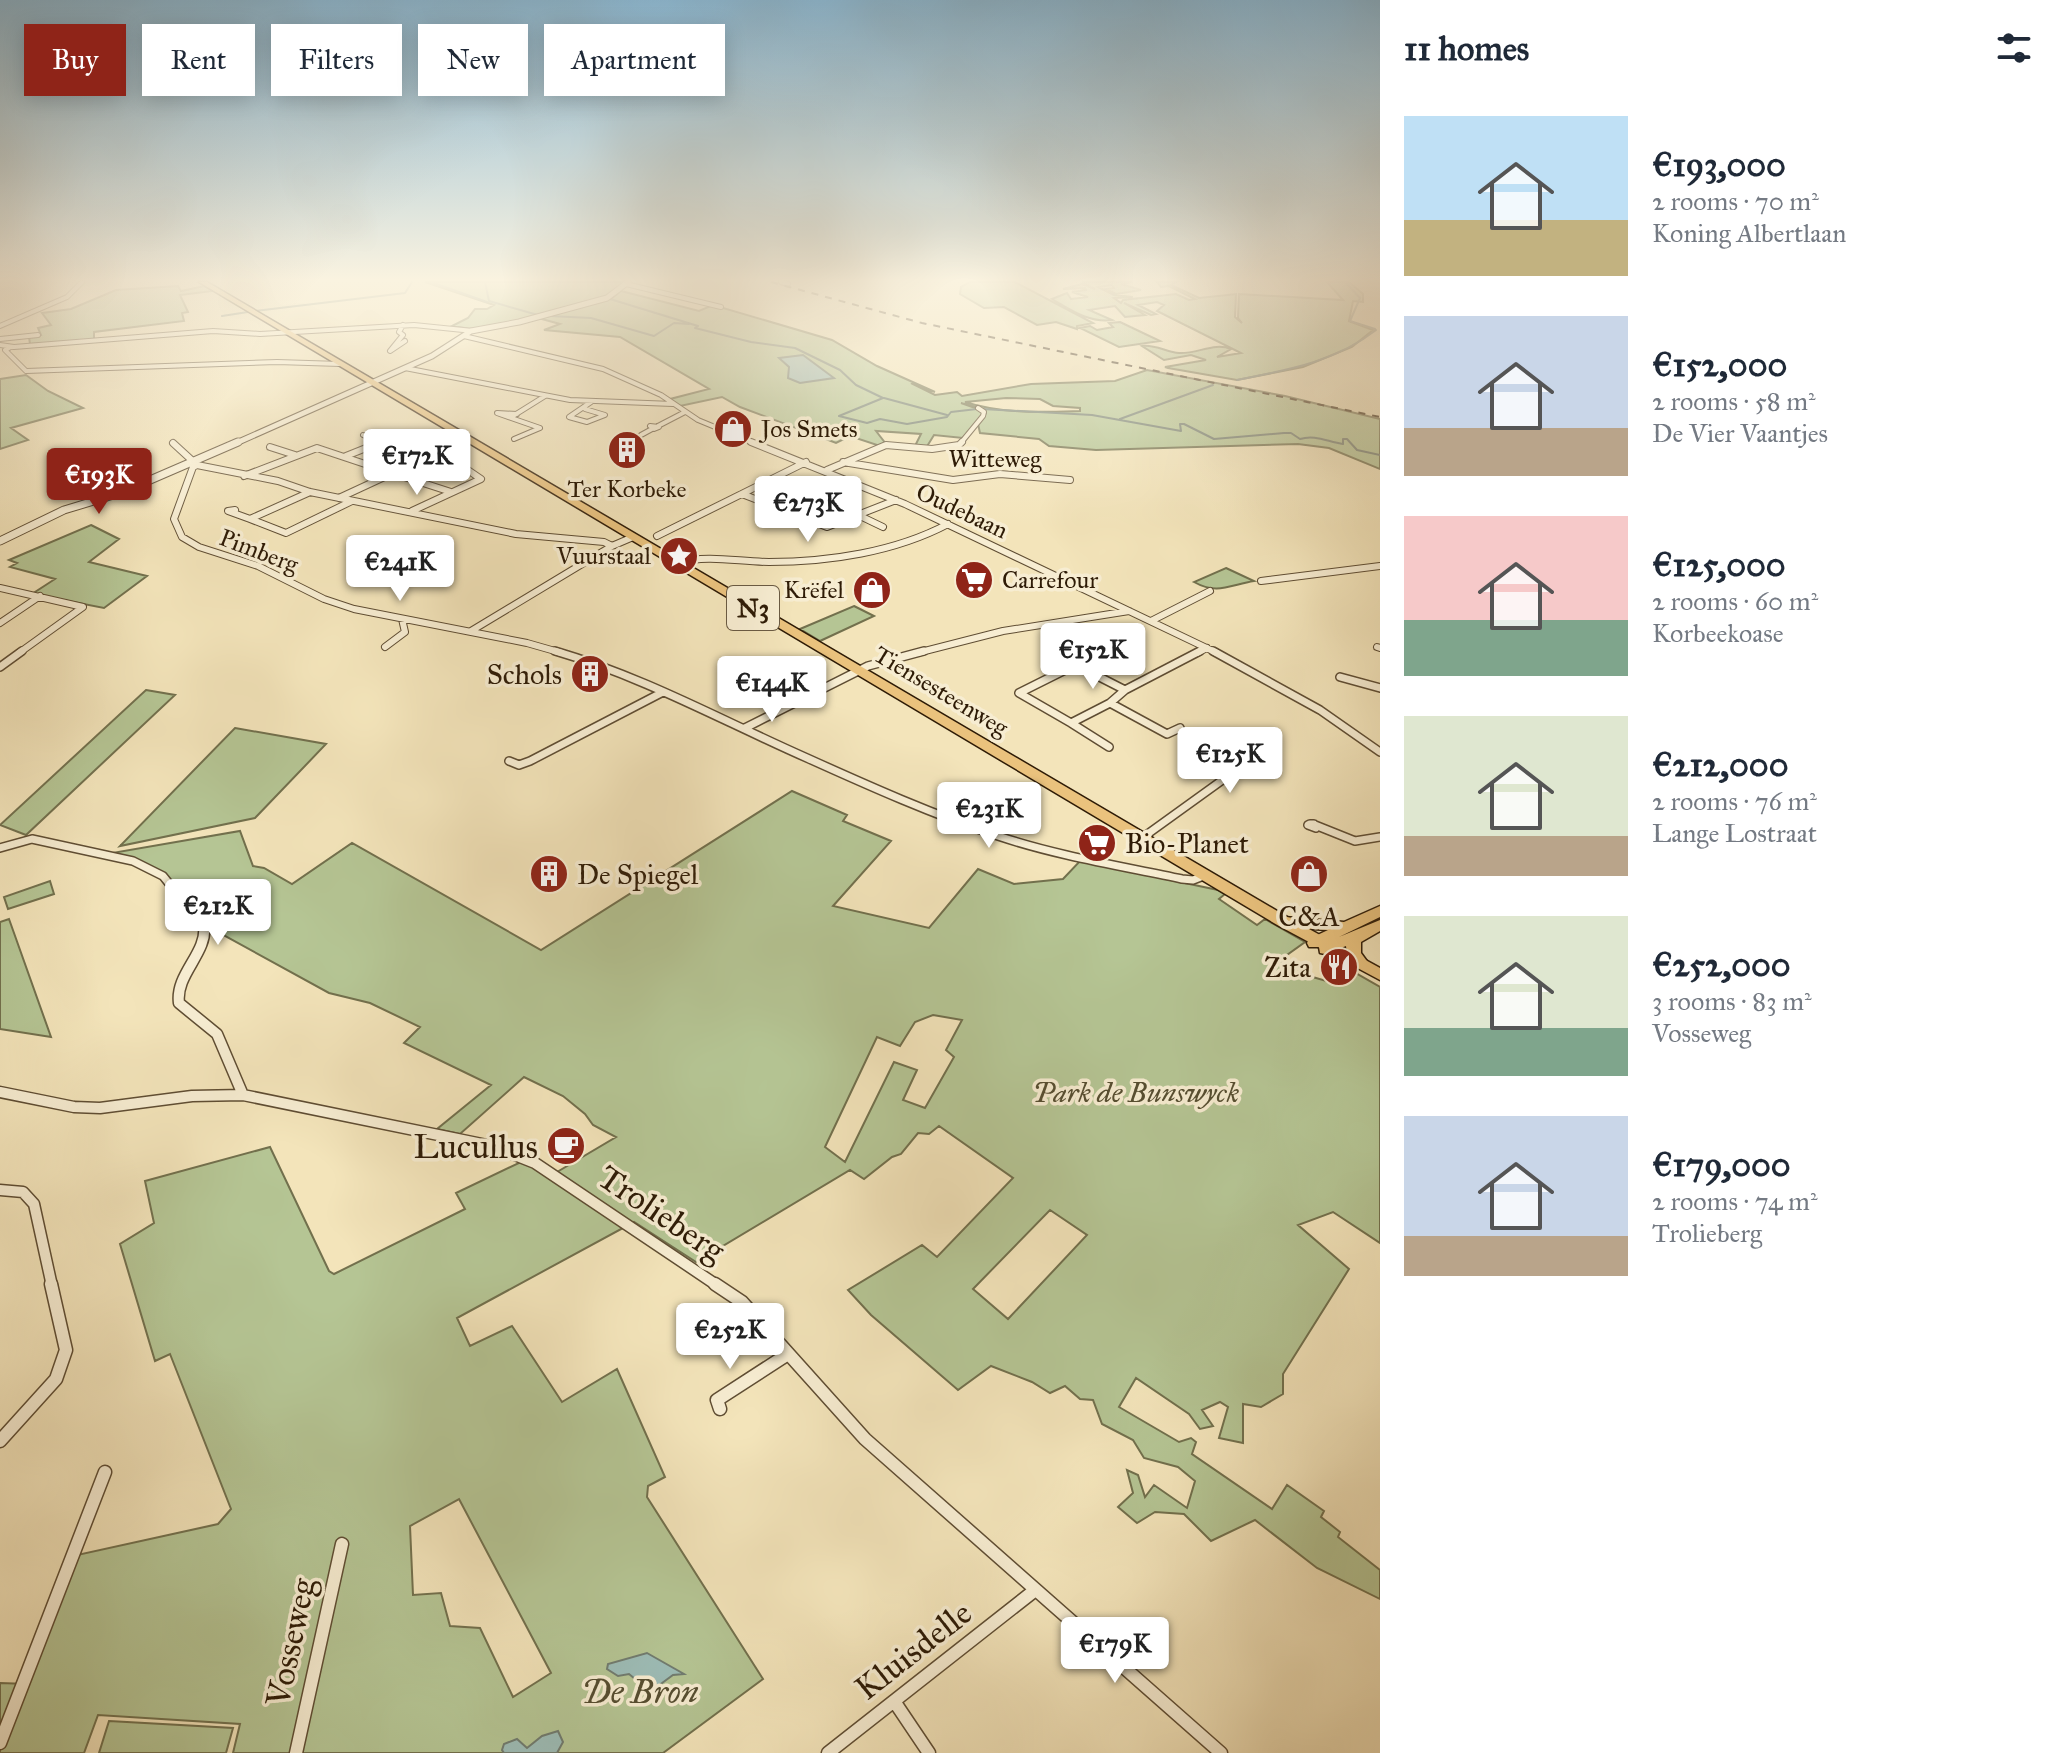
<!DOCTYPE html>
<meta charset="utf-8">
<style>
body{margin:0;font-family:"IM FELL Great Primer",serif;background:#f2f2f3;color:#1f2937;height:100vh;display:flex;flex-direction:column;font-size:30px;white-space:nowrap}
*{box-sizing:border-box;margin:0}
p{font-size:26px;color:#747a83}
.icon{flex:none;width:44px;height:44px;fill:none;stroke:currentColor;stroke-width:2;stroke-linecap:round;stroke-linejoin:round}
.map{position:relative;flex:1;overflow:hidden}
.drawer{display:flex;flex-direction:column;background:#fff;width:680px}
.drawer>*{flex:none}
.top-card{position:absolute;left:24px;top:24px;width:760px;height:72px;display:flex;gap:16px}
.price{position:absolute;translate:-50% -68px;padding:0 18px;border-radius:8px;background:#fff;color:#222;font-size:26px;line-height:52px;filter:drop-shadow(0 2px 4px #0008)}
.price::after{content:'';position:absolute;left:50%;top:48px;width:24px;height:18px;margin-left:-12px;background:inherit;clip-path:polygon(0 0,100% 0,50% 100%)}
.price.selected{background:#8f2418;color:#fff}
ul{padding:0;list-style:none}
li{display:flex;align-items:center;gap:24px;height:200px;padding:0 24px}
li span{display:grid;place-items:center;flex:none;width:224px;height:160px;border-radius:0px;color:#555}
li>.icon{margin-inline-start:auto}
span .icon{width:96px;height:96px;fill:#fffc;stroke-width:1}
li b{font-size:34px}
h2{display:flex;justify-content:space-between;align-items:center;height:96px;padding:0 24px;font-size:34px}
.chip{padding:0 28px;border-radius:0px;background:#fff;box-shadow:0 4px 20px #0003;font-size:28px;line-height:72px}
.chip.selected{background:#8f2418;color:#fff}
main{display:flex;flex:1;min-height:0}
.map>svg:first-child{display:block}
</style>
<main>
<div class="map">
<svg width="1380" height="1753" viewBox="0 0 1380 1753">
<rect width="100%" height="100%" fill="#f3e4ba"/>
<filter id="stains"><feTurbulence type="fractalNoise" baseFrequency=".0025" numOctaves="4"/><feColorMatrix values="0 0 0 0 .2 0 0 0 0 .09 0 0 0 0 .02 0 0 0 .5 -.17"/></filter>
<radialGradient id="worn" r=".72"><stop offset=".6" stop-color="#630" stop-opacity="0"/><stop offset="1" stop-color="#630" stop-opacity=".3"/></radialGradient>
<path fill="#b5c594" stroke="#72704d" stroke-width="2" fill-rule="evenodd" d="M425 282H625L612 295 513 323 471 329 452 326 468 318 475 309H487L494 305Z
M970 282H1015L1093 323 1077 326V329L1056 322 1037 325 1004 307 984 308 960 294 961 287Z
M1082 282H1132L1121 284 1141 290 1116 294 1106 289 1114 288 1112 285 1098 287 1114 295 1133 297 1114 298 1121 303 1123 300 1176 294 1189 300 1195 299 1169 286 1161 287 1157 282H1176L1171 285 1199 298 1236 294 1235 317 1242 323 1238 318 1239 294 1343 300 1327 282H1349L1363 294V302L1353 301 1349 321 1373 330 1352 347 1303 367 1237 380 1168 368 1165 367 1206 360 1191 355 1164 360 1142 346C1154 344 1167 352 1179 353 1197 354 1215 342 1231 349L1217 357 1241 353 1157 311 1164 305 1157 302 1138 305 1156 314 1151 315 1124 303 1145 315 1125 317 1115 306 1089 310 1112 320C1089 323 1071 310 1052 299L1067 293 1071 299 1088 297 1072 292 1086 290 1085 288 1063 289 1082 284 1095 289Z
M178 286 181 291 204 286 213 291 180 295 188 312 182 313 184 321 94 332V341L30 344 29 337 41 335 38 328 51 325 42 313 71 309 116 290Z
M621 291 699 311 713 305 832 340 877 366 935 392 911 383 935 395 957 392 962 396 1031 384 1115 381 1147 370 1285 396 1380 419V469L1329 448 1298 444 1096 450 1049 446 1039 439 980 433 978 424 986 413 985 410 961 403 981 410 982 416 963 438 934 435 926 448 915 446 921 434 876 431 886 444 880 446 850 436 836 443 740 407 722 397 680 406 670 399 709 389 620 337 544 330 560 324 538 318 612 298ZM1006 398 1040 399 1053 406 1080 408V411C1043 412 1001 414 965 402Z
M1120 322 1160 341 1119 347 1080 328 1090 326 1097 330 1113 327 1109 323Z
M26 375 48 391 83 408 11 428 28 440 0 449V379Z
M91 525 119 539 89 562 147 576 104 608 32 594 55 579 10 567 17 563 9 560Z
M1226 568 1254 581C1230 585 1217 595 1194 582Z
M854 606 874 616 820 641 800 629Z
M146 690 175 695 26 835 0 825Z
M235 728 326 744 255 818 120 846Z
M792 791 847 815 843 821 891 841 833 906 929 928 978 869 1014 884 1063 879 1080 861 1218 890 1225 894 1219 899 1257 925 1265 919 1305 942 1280 960 1299 973 1333 983 1352 971 1380 987V1243L1333 1212 1298 1225 1349 1269 1283 1374V1394L1261 1407 1243 1404V1443L1219 1438 1228 1407 1220 1402 1202 1410 1213 1426 1200 1429 1189 1414 1136 1378 1119 1407 1179 1442 1191 1438 1196 1442 1192 1454 1272 1509 1287 1485 1324 1511 1321 1517 1340 1532 1338 1537 1380 1570V1599L1317 1568 1255 1520 1211 1541 1184 1514 1155 1512 1137 1523 1118 1507 1133 1493 1127 1470 1138 1475 1145 1497 1154 1485 1187 1508 1195 1481 1178 1467 1144 1458 1133 1440 1102 1424 1093 1400 1080 1399 1065 1386 1050 1393 1032 1382 991 1366 958 1390 871 1315 848 1290 922 1245 937 1257 1013 1178 939 1126 929 1134 918 1133 901 1154 892 1157 864 1179 850 1170 696 1262 634 1222 457 1318 470 1346 512 1326 562 1402 617 1369 665 1477 648 1486 647 1497 763 1679 663 1753H233L240 1724 98 1715 84 1753H0V1683L28 1684 77 1555 218 1524 231 1509 170 1354 155 1361 120 1244 154 1223 145 1181 270 1147 329 1271 334 1274 465 1209 456 1193 523 1161 557 1172 616 1137 593 1125 585 1114 563 1096 524 1077 460 1134 437 1129 491 1085 404 1043 420 1027 370 1003 329 993 205 925 196 916 226 893 197 885 182 901 152 868 112 853 240 831 253 866 264 868 292 884 352 843 541 950ZM933 1015 962 1020 946 1050 954 1057 925 1108 903 1100 917 1070 894 1062 845 1162 825 1147 877 1037 900 1046 915 1022ZM1050 1210 1087 1235 1008 1319 973 1289ZM459 1499 551 1673 513 1697 480 1628 450 1626 441 1593 413 1595 410 1526Z
M50 881 54 894 8 909 4 897Z
M9 919 51 1037 0 1029V922Z
M109 1721 233 1728 226 1753H99Z"/>
<path fill="#9dbdb7" stroke="#717c70" stroke-width="2" d="M803 355 834 378 800 383 788 378 789 367 779 358Z
M647 1653 684 1674 673 1675 658 1686 640 1683 629 1674 618 1676 607 1669 608 1664Z
M558 1731 563 1742 557 1753H504L502 1750 504 1744 517 1739 527 1748 542 1736Z"/>
<g fill="none" stroke-linecap="round" stroke-linejoin="round">
<path stroke="#717c70" stroke-width="2" d="M431 282 487 302
M485 282 489 301 538 315
M1345 282 1360 298 1350 321 1375 329
M610 299 698 326 695 328 751 342 795 348 840 370 856 385 883 398 839 416 867 423 880 419 907 424 947 417 951 412 977 409
M255 311 405 293 412 282
M222 316 248 312
M550 316 591 318 654 336 674 323 689 324
M1237 380C1287 370 1335 362 1376 330
M884 398 947 415
M982 409 1092 415 1181 431 1180 424H1184L1214 439 1284 433H1291L1300 439C1315 434 1328 442 1343 444V439H1347L1357 450 1380 455
M1120 419 1213 385"/>
<defs>
<path id="minor-far4" d="M781 282 788 284
M626 284 721 307
M403 325 399 332 403 335 390 351 405 341
M0 326 67 297 82 282
M464 336 603 369 661 395 698 420 756 444
M0 339 38 335
M0 345 14 347 213 331 260 334 414 325 473 331
M9 348 5 350 26 371 277 362 340 364
M405 368 570 400 673 404
M585 409 605 415 587 422 569 417 591 402
M517 414 497 413 540 428
M513 416 545 396
M650 426 659 427 654 429Z
M658 426 685 412
M363 435 384 444
M641 435 652 429
M514 439 540 428
M377 444 381 442
M960 444 983 416 984 412 978 408"/>
<path id="minor-far3" d="M379 442 400 450
M751 442 905 504 1217 653
M173 443 197 465 278 481 310 492 516 534 604 542 612 546
M270 447 295 455
M346 456 381 442
M843 462 953 480 1000 474 1070 480
M197 465 193 467 174 519 182 537 199 547 258 566 324 599 354 609 527 643 562 653
M827 470 886 445 932 449 959 445 962 442
M392 473 451 492
M244 476 317 448 365 464
M310 492 250 519 286 533 352 501
M742 494 827 527 896 500
M339 498 436 453H443L481 479 412 511
M837 507 856 516
M232 512 235 510 228 511 250 519
M858 515 883 527
M763 517 779 523
M770 519 786 511
M657 536 806 462
M678 551 695 557
M678 563C709 554 738 562 769 562 829 562 895 552 948 524
M1261 581 1380 566
M0 588 83 607 19 653
M1151 621 1210 591
M0 623 40 596
M471 631 612 546 633 537
M385 647 405 632 402 619
M1377 647 1380 648
M917 653 1003 631 1129 611
M1197 653 1207 648"/>
<path id="minor-far2" d="M555 651C644 677 723 721 807 758 869 786 934 815 998 836 1058 856 1121 866 1182 879L1193 880 1206 875
M1213 651 1320 710 1380 752
M1076 665 1125 690
M0 667 22 651
M1340 677 1380 688
M1110 703 1125 690 1200 651
M1071 723 1019 693 1085 660
M745 728 868 666 924 651
M1109 747 1071 723 1110 703 1167 734 1180 728
M509 761 519 765 530 761 663 692
M1310 824H1314L1316 828 1308 825Z
M1315 825 1355 841 1380 837
M1142 838 1228 776 1227 765 1206 749 1195 748
M0 848 32 839 133 861 163 876 204 927"/>
<path id="minor-far1" d="M204 925C208 953 175 974 179 1003L217 1034 243 1095
M0 1092 74 1107 100 1108 192 1096 243 1095 492 1146 535 1163 718 1286
M0 1190 23 1192 34 1204 52 1286"/>
<path id="minor" d="M715 1284 742 1302 865 1439 1221 1753
M720 1409 717 1400 788 1354
M0 1441 56 1379 66 1350 51 1284
M894 1701 929 1753
M0 1743 105 1472
M296 1753 342 1544
M828 1753 1034 1591"/>
<path id="tertiary-far1" d="M234 444 432 356 471 331 519 322 607 298 628 282"/>
<path id="tertiary" d="M0 541 64 510 120 493 238 442"/>
<path id="primary" d="M199 282H207L1289 918 1380 968V980L1279 926Z"/>
<path id="trunk" d="M1380 906V917L1339 937 1380 920V931L1361 942V953L1369 964 1366 968C1353 972 1347 957 1346 946L1325 954 1320 953 1319 947H1309L1307 943 1309 939 1328 930 1284 927 1277 922 1284 917 1344 922Z"/>
</defs>
<use href="#minor-far4" stroke="#5f4d33" stroke-width="6"/>
<use href="#minor-far3" stroke="#5f4d33" stroke-width="8"/>
<use href="#minor-far2" stroke="#5f4d33" stroke-width="10"/>
<use href="#minor-far1" stroke="#5f4d33" stroke-width="13"/>
<use href="#minor" stroke="#5f4d33" stroke-width="15"/>
<use href="#tertiary-far1" stroke="#5f4d33" stroke-width="7"/>
<use href="#tertiary" stroke="#5f4d33" stroke-width="9"/>
<use href="#primary" stroke="#2e1b06" stroke-width="3"/>
<use href="#trunk" stroke="#2e1b06" stroke-width="3"/>
<use href="#minor-far4" stroke="#f7edd2" stroke-width="4"/>
<use href="#minor-far3" stroke="#f7edd2" stroke-width="6"/>
<use href="#minor-far2" stroke="#f7edd2" stroke-width="7"/>
<use href="#minor-far1" stroke="#f7edd2" stroke-width="10"/>
<use href="#minor" stroke="#f7edd2" stroke-width="12"/>
<use href="#tertiary-far1" stroke="#f7edd2" stroke-width="5"/>
<use href="#tertiary" stroke="#f7edd2" stroke-width="7"/>
<use href="#primary" fill="#eac27d" fill-rule="evenodd"/>
<use href="#trunk" fill="#eac27d" fill-rule="evenodd"/>
<path stroke="#2e1b06" stroke-width="2" stroke-dasharray="7 7" stroke-linecap="butt" d="M771 282 922 323 1380 417"/>
</g>
<linearGradient id="sky" x2="0" y2="1"><stop stop-color="#8ab8d4"/><stop offset="0.53" stop-color="#faf3e0"/><stop offset="1" stop-color="#faf3e0" stop-opacity="0"/></linearGradient>
<rect width="1380" height="528" fill="url(#sky)"/>
<defs>
<symbol id="shop-disc" viewBox="-11 -11 22 22"><circle r="9.5" fill="#8f2418" stroke="#f7edd2"/><path d="M-5-2.5h2.3a2.7 3.5 0 0 1 5.4 0H5L5.5 6h-11ZM-1.5-2.5h3a1.5 2.3 0 0 0-3 0Z" fill="#fff"/></symbol>
<symbol id="building-disc" viewBox="-11 -11 22 22"><circle r="9.5" fill="#8f2418" stroke="#f7edd2"/><path d="M-4-6H4V6H1V3H-1V6H-4ZM-2.5-4.3h1.7v1.8h-1.7ZM.8-4.3h1.7v1.8H.8ZM-2.5-1h1.7V.8h-1.7ZM.8-1h1.7V.8H.8Z" fill="#fff"/></symbol>
<symbol id="sight-disc" viewBox="-11 -11 22 22"><circle r="9.5" fill="#8f2418" stroke="#f7edd2"/><path d="M0-6L1.8-2.2L6-1.7L2.9 1.2L3.7 5.4L0 3.3L-3.7 5.4L-2.9 1.2L-6-1.7L-1.8-2.2Z" fill="#fff"/></symbol>
<symbol id="supermarket-disc" viewBox="-11 -11 22 22"><circle r="9.5" fill="#8f2418" stroke="#f7edd2"/><path d="M-6-5.5h2.5l.6 2H6L4.5 2H-2.5L-4.4-4H-6ZM-1.5 3.2a1.3 1.3 0 1 0 .1 0ZM3 3.2a1.3 1.3 0 1 0 .1 0Z" fill="#fff"/></symbol>
<symbol id="restaurant-disc" viewBox="-11 -11 22 22"><circle r="9.5" fill="#8f2418" stroke="#f7edd2"/><path d="M-5-6h1v4h1v-4h1v4h1v-4h1v5L-1.5 .5V6h-2V.5L-5-1ZM5-6V6H3V1.5H1.5Q1.5-4 5-6Z" fill="#fff"/></symbol>
<symbol id="cafe-disc" viewBox="-11 -11 22 22"><circle r="9.5" fill="#8f2418" stroke="#f7edd2"/><path d="M-5.5-4.5H6V0H3Q3 3.5 0 3.5H-2.5Q-5.5 3.5-5.5 0ZM3-3.2v2h1.7v-2ZM-6 4.5H4V6H-6Z" fill="#fff"/></symbol>
</defs>
<g fill-rule="evenodd">
<use href="#shop-disc" x="711" y="407" width="44" height="44"/>
<use href="#building-disc" x="605" y="428" width="44" height="44"/>
<use href="#sight-disc" x="657" y="534" width="44" height="44"/>
<use href="#supermarket-disc" x="952" y="558" width="44" height="44"/>
<use href="#shop-disc" x="850" y="568" width="44" height="44"/>
<use href="#building-disc" x="568" y="652" width="44" height="44"/>
<use href="#supermarket-disc" x="1075" y="821" width="44" height="44"/>
<use href="#building-disc" x="527" y="852" width="44" height="44"/>
<use href="#shop-disc" x="1287" y="852" width="44" height="44"/>
<use href="#restaurant-disc" x="1317" y="945" width="44" height="44"/>
<use href="#cafe-disc" x="544" y="1124" width="44" height="44"/>
</g>
<g text-anchor="middle" stroke-width="7" stroke-linejoin="round" paint-order="stroke">
<g font-size="24" fill="#2e1b06" stroke="#f7edd2" text-anchor="start">
<text x="761" y="437">Jos Smets</text>
<text x="627" y="497" text-anchor="middle">Ter Korbeke</text>
<text x="651" y="564" text-anchor="end">Vuurstaal</text>
<text x="1002" y="588">Carrefour</text>
<text x="844" y="598" text-anchor="end">Krëfel</text>
</g>
<g font-size="24" fill="#2e1b06" stroke="#f7edd2">
<text x="995" y="467">Witteweg</text>
<text transform="translate(962 511) rotate(25)" y="8">Oudebaan</text>
<text transform="translate(259 551) rotate(21)" y="8">Pimberg</text>
<text transform="translate(941 691) rotate(31)" y="8">Tiensesteenweg</text>
</g>
<rect fill="#f7edd2" stroke="#6a5a43" stroke-width="2" x="727" y="586" width="52" height="44" rx="6"/>
<g font-size="26" font-weight="bold" fill="#2e1b06">
<text x="753" y="617">N3</text>
</g>
<g font-size="28" fill="#2e1b06" stroke="#f7edd2" text-anchor="end">
<text x="562" y="684">Schols</text>
<text x="1125" y="853" text-anchor="start">Bio-Planet</text>
<text x="577" y="884" text-anchor="start">De Spiegel</text>
<text x="1309" y="926" text-anchor="middle">C&amp;A</text>
<text x="1311" y="977">Zita</text>
</g>
<g font-size="28" font-style="italic" fill="#564e31" stroke="#f7edd2">
<text x="1136" y="1102">Park de Bunswyck</text>
</g>
<g font-size="34" fill="#2e1b06" stroke="#f7edd2" text-anchor="end">
<text x="538" y="1158">Lucullus</text>
</g>
<g font-size="34" fill="#2e1b06" stroke="#f7edd2">
<text transform="translate(662 1213) rotate(34)" y="12">Trolieberg</text>
<text transform="translate(290 1642) rotate(-78)" y="12">Vosseweg</text>
<text transform="translate(913 1650) rotate(-38)" y="12">Kluisdelle</text>
</g>
<g font-size="34" font-style="italic" fill="#564e31" stroke="#f7edd2">
<text x="640" y="1703">De Bron</text>
</g>
</g>
<rect width="100%" height="100%" filter="url(#stains)"/>
<rect width="100%" height="100%" fill="url(#worn)"/>
</svg>
<b class="price" style="left:417px;top:497px">€172K</b>
<b class="price selected" style="left:99px;top:516px">€193K</b>
<b class="price" style="left:808px;top:544px">€273K</b>
<b class="price" style="left:400px;top:603px">€241K</b>
<b class="price" style="left:1093px;top:691px">€152K</b>
<b class="price" style="left:772px;top:724px">€144K</b>
<b class="price" style="left:1230px;top:795px">€125K</b>
<b class="price" style="left:989px;top:850px">€231K</b>
<b class="price" style="left:218px;top:947px">€212K</b>
<b class="price" style="left:730px;top:1371px">€252K</b>
<b class="price" style="left:1115px;top:1685px">€179K</b>
<div class="top-card">
<a class="chip selected">Buy</a>
<a class="chip">Rent</a>
<a class="chip">Filters</a>
<a class="chip">New</a>
<a class="chip">Apartment</a>
</div>
</div>
<section class="drawer">
<h2>11 homes<svg class="icon" aria-label="filters" viewBox="0 0 24 24"><path d="M4 7h16M4 17h16"/><circle cx="9" cy="7" r="2"/><circle cx="15" cy="17" r="2"/></svg></h2>
<ul>
<li><span style="background:linear-gradient(#bfe0f5 65%,#c2b280 0)"><svg class="icon" aria-label="home" viewBox="0 0 24 24"><path d="M3 11l9-7 9 7M6 9v11h12V9"/></svg></span><div><b>€193,000</b><p>2 rooms · 70 m²</p><p>Koning Albertlaan</p></div></li>
<li><span style="background:linear-gradient(#c9d6e8 70%,#b9a48a 0)"><svg class="icon" aria-label="home" viewBox="0 0 24 24"><path d="M3 11l9-7 9 7M6 9v11h12V9"/></svg></span><div><b>€152,000</b><p>2 rooms · 58 m²</p><p>De Vier Vaantjes</p></div></li>
<li><span style="background:linear-gradient(#f6c9c9 65%,#7fa58c 0)"><svg class="icon" aria-label="home" viewBox="0 0 24 24"><path d="M3 11l9-7 9 7M6 9v11h12V9"/></svg></span><div><b>€125,000</b><p>2 rooms · 60 m²</p><p>Korbeekoase</p></div></li>
<li><span style="background:linear-gradient(#dfe7d0 75%,#b9a48a 0)"><svg class="icon" aria-label="home" viewBox="0 0 24 24"><path d="M3 11l9-7 9 7M6 9v11h12V9"/></svg></span><div><b>€212,000</b><p>2 rooms · 76 m²</p><p>Lange Lostraat</p></div></li>
<li><span style="background:linear-gradient(#dfe7d0 70%,#7fa58c 0)"><svg class="icon" aria-label="home" viewBox="0 0 24 24"><path d="M3 11l9-7 9 7M6 9v11h12V9"/></svg></span><div><b>€252,000</b><p>3 rooms · 83 m²</p><p>Vosseweg</p></div></li>
<li><span style="background:linear-gradient(#c9d6e8 75%,#b9a48a 0)"><svg class="icon" aria-label="home" viewBox="0 0 24 24"><path d="M3 11l9-7 9 7M6 9v11h12V9"/></svg></span><div><b>€179,000</b><p>2 rooms · 74 m²</p><p>Trolieberg</p></div></li>
</ul>
</section>
</main>
